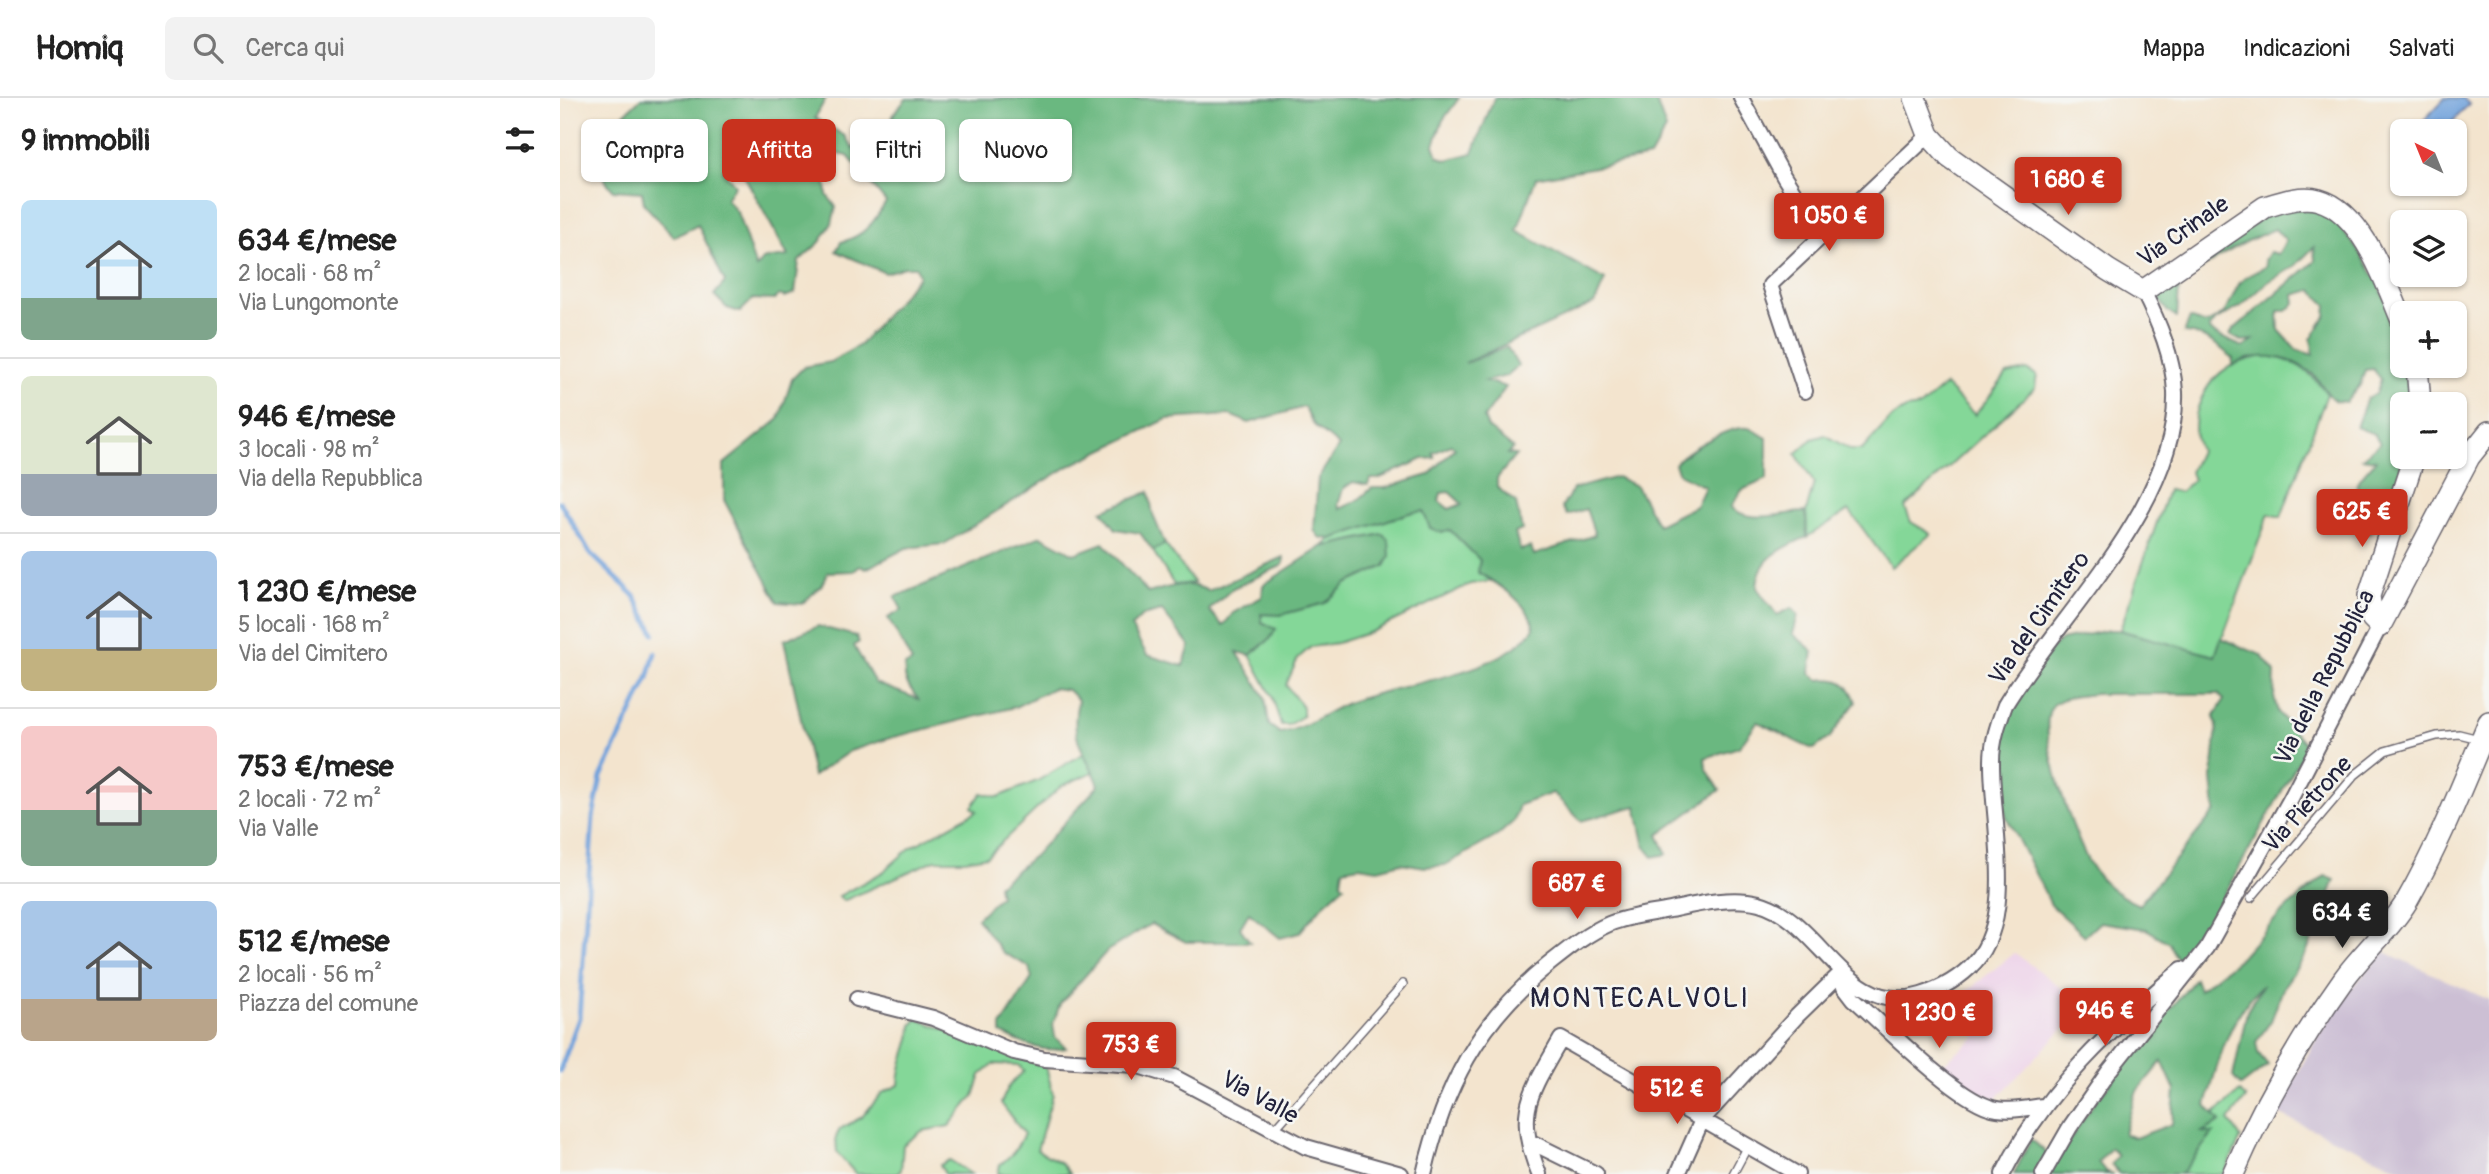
<!DOCTYPE html>
<html lang="it">
<meta charset="utf-8">
<style>
body{margin:0;font-family:Pangolin,sans-serif;background:#f2f2f2;color:#222;height:100vh;display:flex;flex-direction:column;font-size:26px;white-space:nowrap}
*{box-sizing:border-box;margin:0}
p{font-size:23px;color:#767676}
.icon{flex:none;width:38px;height:38px;fill:none;stroke:currentColor;stroke-width:2;stroke-linecap:round;stroke-linejoin:round}
.map{position:relative;flex:1;overflow:hidden}
.side{display:flex;flex-direction:column;background:#fff;width:560px}
.side>*{flex:none}
.hud{position:absolute;left:21px;top:21px;width:665px;height:63px;display:flex;gap:14px}
.needle{width:46px;rotate:317deg}
.tools{position:absolute;left:1830px;top:21px;display:grid;gap:14px}
.tools a{display:grid;place-items:center;width:77px;height:77px;border-radius:10px;background:#fff;box-shadow:0 2px 5px #0004;font-size:35px}
.price{position:absolute;translate:-50% -60px;padding:0 16px;border-radius:7px;background:#c8321e;color:#fff;font-size:23px;line-height:46px;filter:drop-shadow(0 2px 4px #0008)}
.price::after{content:'';position:absolute;left:50%;top:42px;width:21px;height:16px;margin-left:-10px;background:inherit;clip-path:polygon(0 0,100% 0,50% 100%)}
.price.current{background:#222;color:#fff}
ul{padding:0;list-style:none}
li{display:flex;align-items:center;gap:21px;height:175px;padding:0 21px}
li+li{border-top:2px solid #e0e0e0}
li span{display:grid;place-items:center;flex:none;width:196px;height:140px;border-radius:10px;color:#555}
li>.icon{margin-inline-start:auto}
span .icon{width:84px;height:84px;fill:#fffc;stroke-width:1}
li b{font-size:30px}
h2{display:flex;justify-content:space-between;align-items:center;height:84px;padding:0 21px;font-size:30px}
.tag{padding:0 24px;border-radius:10px;background:#fff;box-shadow:0 2px 5px #0004;font-size:24px;line-height:63px}
.tag.current{background:#c8321e;color:#fff}
header{display:flex;align-items:center;gap:42px;box-sizing:border-box;height:98px;padding:0 35px;background:#fff;border-bottom:2px solid #e0e0e0}
header strong{font-size:33px}
nav{display:flex;gap:38px;margin-inline-start:auto;font-size:24px}
.search{width:490px;height:63px;background:#f2f2f2;display:flex;align-items:center;gap:18px;box-sizing:border-box;padding:0 24px;border-radius:10px;color:#767676;font-size:26px}
main{display:flex;flex:1;min-height:0}
.map>svg:first-child{display:block}
</style>
<header>
<strong>Homiq</strong>
<div class="search"><svg class="icon" aria-label="search" viewBox="0 0 24 24"><circle cx="10" cy="10" r="6"/><path d="M15 15l6 6"/></svg>Cerca qui</div>
<nav><a>Mappa</a><a>Indicazioni</a><a>Salvati</a></nav>
</header>
<main>
<section class="side">
<h2>9 immobili<svg class="icon" aria-label="filters" viewBox="0 0 24 24"><path d="M4 7h16M4 17h16"/><circle cx="9" cy="7" r="2"/><circle cx="15" cy="17" r="2"/></svg></h2>
<ul>
<li><span style="background:linear-gradient(#bfe0f5 70%,#7fa58c 0)"><svg class="icon" aria-label="home" viewBox="0 0 24 24"><path d="M3 11l9-7 9 7M6 9v11h12V9"/></svg></span><div><b>634 €/mese</b><p>2 locali · 68 m²</p><p>Via Lungomonte</p></div></li>
<li><span style="background:linear-gradient(#dfe7d0 70%,#9aa5b1 0)"><svg class="icon" aria-label="home" viewBox="0 0 24 24"><path d="M3 11l9-7 9 7M6 9v11h12V9"/></svg></span><div><b>946 €/mese</b><p>3 locali · 98 m²</p><p>Via della Repubblica</p></div></li>
<li><span style="background:linear-gradient(#a9c7e8 70%,#c2b280 0)"><svg class="icon" aria-label="home" viewBox="0 0 24 24"><path d="M3 11l9-7 9 7M6 9v11h12V9"/></svg></span><div><b>1 230 €/mese</b><p>5 locali · 168 m²</p><p>Via del Cimitero</p></div></li>
<li><span style="background:linear-gradient(#f6c9c9 60%,#7fa58c 0)"><svg class="icon" aria-label="home" viewBox="0 0 24 24"><path d="M3 11l9-7 9 7M6 9v11h12V9"/></svg></span><div><b>753 €/mese</b><p>2 locali · 72 m²</p><p>Via Valle</p></div></li>
<li><span style="background:linear-gradient(#a9c7e8 70%,#b9a48a 0)"><svg class="icon" aria-label="home" viewBox="0 0 24 24"><path d="M3 11l9-7 9 7M6 9v11h12V9"/></svg></span><div><b>512 €/mese</b><p>2 locali · 56 m²</p><p>Piazza del comune</p></div></li>
</ul>
</section>
<div class="map">
<svg width="1929" height="1076" viewBox="0 0 1929 1076">
<rect width="100%" height="100%" fill="#f6f6f2"/>
<filter id="ink" filterUnits="userSpaceOnUse"><feTurbulence type="fractalNoise" baseFrequency=".0143" numOctaves="2"/><feDisplacementMap in="SourceGraphic" scale="14" xChannelSelector="R" yChannelSelector="G"/><feConvolveMatrix kernelMatrix="1 2 1 2 8 2 1 2 1" color-interpolation-filters="sRGB"/></filter>
<filter id="wash" filterUnits="userSpaceOnUse"><feTurbulence type="fractalNoise" baseFrequency=".00686" numOctaves="4" result="noise"/><feDisplacementMap in="SourceGraphic" scale="28" xChannelSelector="R" yChannelSelector="G"/><feGaussianBlur stdDeviation="1.57" result="paint"/><feColorMatrix in="noise" values="0 0 0 0 0 0 0 0 0 0 0 0 0 0 0 0 0 1.4 0 .05"/><feComposite in="paint" operator="in"/></filter>
<g filter="url(#wash)">
<rect width="100%" height="100%" fill="#f3e4ce"/>
<path fill="#edd1e9" d="M1455 855 1525 908 1436 1001 1418 994 1381 967 1416 939 1399 899Z"/>
<path fill="#ccbfd4" d="M1825 854 1929 902V1076H1853L1716 1015 1759 936 1792 889Z"/>
<path fill="#84d798" stroke="#537c6a" stroke-width="2" d="M1703 258C1733 260 1750 272 1767 296L1721 419 1709 416 1655 559 1560 532 1608 392 1620 394 1633 382 1630 374 1640 353C1626 320 1644 279 1677 265 1685 262 1695 260 1703 258Z
M1467 272 1477 277 1475 290 1345 409 1351 424 1371 436 1331 469 1289 412 1247 439 1246 414 1254 385 1236 356 1252 341 1265 337 1291 352H1302L1331 320 1346 311 1360 309 1385 287 1415 317 1447 276Z
M864 413 882 435 889 431 920 462 918 475 933 483 910 486 811 534 777 545 751 549 738 560 726 587 743 610V618L728 627H721L712 598 690 557 710 541 715 532 702 524 701 516 720 517 765 505 786 486 825 468 822 436 762 449 771 441 849 415Z
M605 446 634 485 614 487 593 453Z
M523 656 533 674 501 688 427 758 405 762H375L283 803 279 798 323 774 350 750 417 713 412 709 422 695 438 699 477 683Z
M357 921 486 969 493 996 477 1052 501 1065 510 1076H438L440 1067 454 1054 464 1036 441 1005 449 988 464 973 458 967 434 966 421 977 414 998 389 1028 362 1033 343 1047 341 1072 337 1076H296L277 1055 276 1039 280 1031 302 1019 322 995 339 987C339 962 351 950 352 927Z
M1680 994 1686 1000 1669 1022 1681 1040 1664 1076H1621L1652 1036 1640 1035 1660 1024 1654 1016Z
M390 1062 411 1076H385L380 1067Z"/>
<path fill="#6bb880" stroke="#466d5e" stroke-width="2" fill-rule="evenodd" d="M81 0H266L255 20 285 38 293 51 297 46 318 55 330 44 333 17 346 1 899 0 883 22 874 47 878 58 886 62 913 55 934 0H1095L1106 31 1090 59 976 80 957 133 1045 182 1035 205 905 265 947 249 958 268 946 278 926 283 946 289 924 320 928 330 953 350 947 356 956 357 937 380V389L956 405 962 432 955 435 960 452 971 449 974 457 1035 437 1026 411 1007 417 1002 409 1013 391 1057 379 1076 388 1098 427 1136 408 1145 389 1119 376 1115 366C1125 353 1170 327 1188 330 1194 331 1201 337 1207 340V381L1182 392 1171 409C1190 427 1223 414 1246 414L1247 439C1222 450 1198 460 1197 490L1217 517 1232 510 1238 517 1233 536 1253 553 1250 575 1258 582C1278 579 1290 584 1296 604L1270 639 1254 651C1233 645 1218 631 1197 624L1179 649 1145 660 1146 670 1160 692 1098 737 1107 756 1093 759 1085 749 1076 708 1021 723 993 695 959 707 954 723 937 738 885 767 865 769 841 765 818 771 799 768 783 771 781 784 784 788 762 808 739 835 720 840 689 815 680 830 690 844H626L591 826 547 853 500 906 493 926 495 939 506 950C482 955 463 946 441 935V928L472 880 469 869 442 854 417 820 440 798 438 787 475 757 539 687C525 652 509 644 518 602L508 592 493 590 455 609 330 640 290 653 253 678 224 542 258 528 296 538 299 544 294 548 315 585 358 601C350 589 343 585 345 568L352 564 328 520 342 512 335 499 481 438 514 456 543 445 588 495C611 489 626 481 648 493L724 459 723 467 673 490 649 512 663 528 673 515 702 499 703 487 762 449 823 436 829 443 830 459 825 468 786 486 765 505 720 517 701 516 702 524 716 531 710 541 690 557 677 554 705 599 709 627 720 635C745 631 767 613 790 604 841 584 941 578 974 530 970 505 939 487 918 474L920 462 890 432 882 435 870 430 863 413 849 415 771 441 760 440 754 432 758 380 779 348 754 327 744 309 689 325 670 317 607 321 509 368 384 446 346 450 306 471 300 468 294 473 268 474 261 488 242 506 218 504 164 402V366L219 321 232 281 244 269 270 264 300 247 359 178 356 169H345L325 175 276 153 281 144C305 138 314 124 326 104L288 58 274 55 267 58 278 73 266 85 267 97 276 109 272 125 260 144 239 163 235 195 225 199 219 197 213 202 193 201 180 214 167 210 154 197 165 184 138 127 114 139 84 106 82 94 53 92C42 80 36 67 33 51L41 38ZM169 67 179 68 228 158 204 161 196 170 177 114 166 101 175 87 163 73ZM891 347 895 350 869 377 825 390H812L797 403 780 411 778 407 783 391 793 384 808 387 810 381H818L863 361 875 360 873 355ZM889 394 901 405 902 406 889 411 879 403 881 395ZM602 513 630 548 623 568 587 557 571 529 582 518Z
M1759 110C1798 137 1843 220 1843 268H1846L1850 306H1843C1843 354 1845 401 1809 436L1801 431 1803 402H1796L1797 384 1816 362 1802 360 1820 345 1814 336 1796 329 1807 300 1816 296 1821 281 1813 271 1805 272 1800 287 1786 304 1775 303C1765 295 1760 281 1750 274 1728 257 1696 253 1672 268L1673 261C1660 248 1642 235 1624 235L1630 220 1645 226C1670 217 1667 207 1678 188 1683 178 1697 174 1706 168L1705 162 1710 154 1718 156 1726 143 1715 131C1682 144 1645 165 1619 189L1617 220 1608 214 1599 201 1605 190 1703 119 1722 111ZM1754 149 1755 163 1673 232 1670 237 1681 243 1693 242 1683 249 1656 237 1649 231 1656 222 1680 209 1708 184 1735 168ZM1752 192 1767 207 1766 218 1751 241 1754 257 1737 252 1719 232 1718 213H1727L1735 205 1734 197Z
M589 394 593 417 605 446 593 453 580 435 556 431 542 413Z
M1549 532H1559L1655 558 1661 540 1701 557 1715 574 1714 599 1718 614 1747 648 1641 838 1623 859 1617 861 1609 845 1586 831 1540 824 1525 838 1491 807 1446 718 1437 683 1439 639 1446 619 1491 551 1501 542ZM1535 596H1658L1664 602 1654 619 1657 627 1652 680 1655 713 1579 807C1559 798 1541 785 1530 766 1515 741 1476 635 1491 610 1498 598 1522 598 1535 596Z
M1765 778 1775 782 1745 858 1724 888 1711 923 1696 944 1698 955 1708 967 1681 988 1673 979 1687 913 1703 887C1668 918 1658 965 1646 1007L1660 1024 1642 1034 1653 1035 1621 1076H1560L1551 1066 1558 1057 1551 1050 1538 1064 1546 1074 1554 1076H1454L1471 1041 1496 1063 1534 1005 1635 881 1639 892 1681 859 1719 817ZM1602 963 1615 992 1612 1026 1575 1040 1564 1036 1576 995Z"/>
<path fill="#71a2db" stroke="#4a628b" stroke-width="2" d="M1885 0H1903L1909 6 1884 33H1877L1864 22Z"/>
<g fill="none" stroke-linecap="round" stroke-linejoin="round">
<path stroke="#71a2db" stroke-width="5" d="M0 404 30 455 74 497 94 535
M0 973 19 920 33 719 41 679 88 580 95 555"/>
</g>
</g>
<g filter="url(#ink)">
<g fill="none" stroke-linecap="round" stroke-linejoin="round">
<defs>
<path id="lane" d="M1691 800 1795 677 1825 653 1877 638 1899 636 1919 641
M713 1033 843 886
M1173 1076 1188 1048"/>
<path id="street" d="M1181 0 1224 79 1261 138
M1245 293 1210 187 1369 37
M1282 874 1284 888 1294 901C1326 929 1392 997 1429 1009 1446 1015 1466 1010 1483 1008
M297 901 373 920 454 954 485 961 575 967 614 979 746 1049 841 1076
M969 1043 1036 1076
M864 1076C884 989 918 924 988 867 1007 852 1026 836 1049 826 1068 818 1090 816 1110 812 1138 806 1171 798 1199 805 1260 821 1287 920 1361 897 1381 891 1401 879 1415 864 1457 817 1431 721 1432 663 1432 643 1438 626 1445 607 1500 516 1619 406 1615 294 1613 258 1599 225 1583 193
M979 1076C954 1013 970 996 1001 941L1237 1076
M1118 1076 1142 1022 1237 918 1282 874
M1443 1076C1484 993 1552 930 1622 871
M1483 1076 1510 1029 1549 973 1647 850 1730 702 1820 528"/>
<path id="secondary" d="M1355 0 1369 37 1389 59 1548 172 1583 193 1705 109C1721 104 1742 97 1759 102 1803 114 1827 187 1843 225
M1857 268 1860 306
M1854 359 1809 498 1812 520 1820 528 1909 359 1929 334
M1673 1076C1703 1007 1740 942 1783 882 1803 854 1829 833 1847 803 1879 747 1904 683 1929 624"/>
</defs>
<use href="#lane" stroke="#6b666e" stroke-width="10"/>
<use href="#street" stroke="#6b666e" stroke-width="18"/>
<use href="#secondary" stroke="#6b666e" stroke-width="24"/>
<use href="#lane" stroke="#fff" stroke-width="7"/>
<use href="#street" stroke="#fff" stroke-width="14"/>
<use href="#secondary" stroke="#fff" stroke-width="21"/>
</g>
</g>
<g text-anchor="middle" stroke-width="5" stroke-linejoin="round" paint-order="stroke">
<g font-size="24" fill="#22223b" stroke="#f6f6f2">
<text transform="translate(1623 133) rotate(-35)" y="8">Via Crinale</text>
<text transform="translate(1479 520) rotate(-55)" y="8">Via del Cimitero</text>
<text transform="translate(1764 579) rotate(-63)" y="8">Via della Repubblica</text>
<text transform="translate(1747 706) rotate(-48)" y="8">Via Pietrone</text>
<text transform="translate(700 999) rotate(29)" y="8">Via Valle</text>
</g>
<g font-size="28" letter-spacing="2" fill="#22223b" stroke="#f6f6f2">
<text x="1080" y="909">MONTECALVOLI</text>
</g>
</g>
</svg>
<div class="tools">
<a><svg class="needle" viewBox="-14 -14 28 28"><path d="M0-13l5 13h-10z" fill="#e53935"/><path d="M0 13l5-13h-10z" fill="#767676"/></svg></a>
<a><svg class="icon" aria-label="layers" viewBox="0 0 24 24"><path d="M12 4l9 5-9 5-9-5zM3 14l9 5 9-5"/></svg></a>
<a>+</a>
<a>−</a>
</div>
<b class="price" style="left:1508px;top:119px">1 680 €</b>
<b class="price" style="left:1269px;top:155px">1 050 €</b>
<b class="price" style="left:1802px;top:451px">625 €</b>
<b class="price" style="left:1017px;top:823px">687 €</b>
<b class="price current" style="left:1782px;top:852px">634 €</b>
<b class="price" style="left:1545px;top:950px">946 €</b>
<b class="price" style="left:1379px;top:952px">1 230 €</b>
<b class="price" style="left:571px;top:984px">753 €</b>
<b class="price" style="left:1117px;top:1028px">512 €</b>
<div class="hud">
<a class="tag">Compra</a>
<a class="tag current">Affitta</a>
<a class="tag">Filtri</a>
<a class="tag">Nuovo</a>
</div>
</div>
</main>
